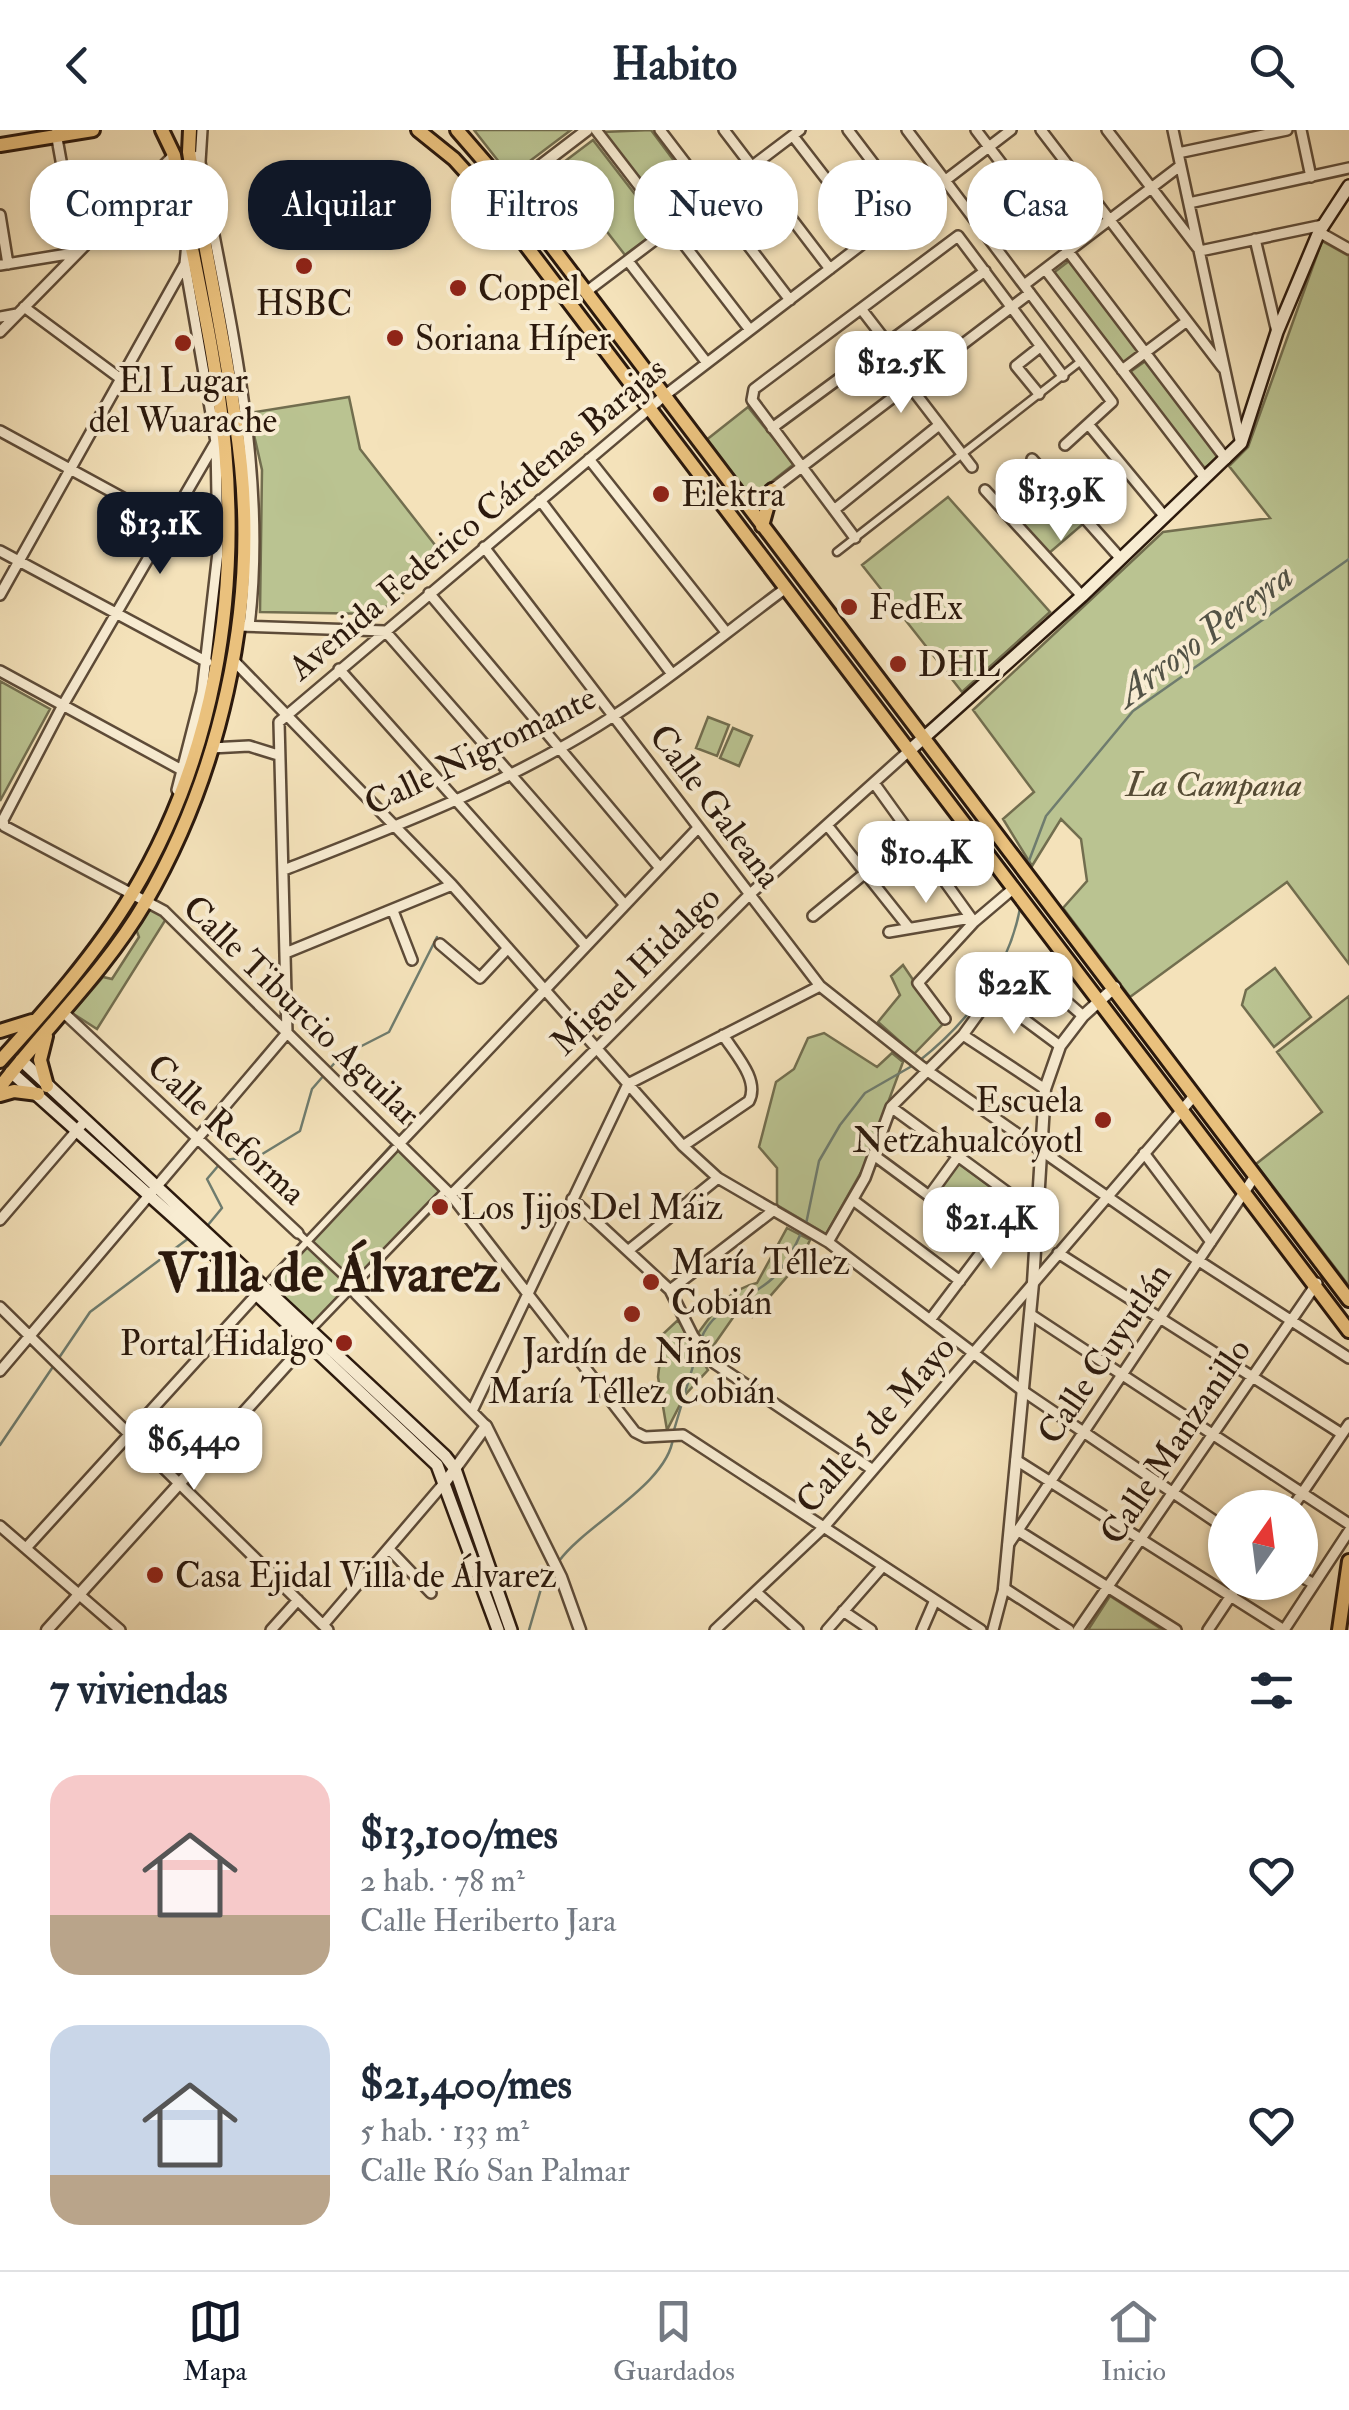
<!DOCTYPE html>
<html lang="es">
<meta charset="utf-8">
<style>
body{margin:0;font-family:"IM FELL Double Pica",serif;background:#f6f6f7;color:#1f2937;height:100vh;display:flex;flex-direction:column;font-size:38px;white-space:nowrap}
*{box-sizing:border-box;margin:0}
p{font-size:32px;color:#747a83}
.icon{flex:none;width:55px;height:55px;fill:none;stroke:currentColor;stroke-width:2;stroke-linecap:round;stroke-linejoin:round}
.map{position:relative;height:1500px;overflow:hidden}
.sheet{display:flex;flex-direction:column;background:#fff;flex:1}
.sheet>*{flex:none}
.top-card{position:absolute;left:30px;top:30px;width:1290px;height:90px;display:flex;gap:20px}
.needle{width:65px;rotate:14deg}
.controls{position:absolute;left:1208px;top:1360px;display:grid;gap:20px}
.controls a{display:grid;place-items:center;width:110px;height:110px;border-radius:50%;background:#fff;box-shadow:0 2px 8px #0004;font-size:50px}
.price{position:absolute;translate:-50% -85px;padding:0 22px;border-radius:20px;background:#fff;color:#222;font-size:32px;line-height:65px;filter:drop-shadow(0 2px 5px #0008)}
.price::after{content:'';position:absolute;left:50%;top:60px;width:30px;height:22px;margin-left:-15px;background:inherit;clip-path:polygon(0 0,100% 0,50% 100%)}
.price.active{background:#111827;color:#fff}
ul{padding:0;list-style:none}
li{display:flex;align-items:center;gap:30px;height:250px;padding:0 50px}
li span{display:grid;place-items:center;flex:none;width:280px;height:200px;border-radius:30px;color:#555}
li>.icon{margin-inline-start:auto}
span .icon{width:120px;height:120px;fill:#fffc;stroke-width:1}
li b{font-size:42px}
h2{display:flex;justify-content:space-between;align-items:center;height:120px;padding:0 50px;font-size:42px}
.chip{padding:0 35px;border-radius:40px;background:#fff;box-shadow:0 2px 8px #0004;font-size:35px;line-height:90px}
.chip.active{background:#111827;color:#fff}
header{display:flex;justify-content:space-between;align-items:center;height:130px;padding:0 50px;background:#fff;font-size:45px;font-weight:700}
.dock{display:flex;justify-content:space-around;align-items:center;height:140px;border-top:2px solid #e0e1e3;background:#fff;font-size:28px;color:#747a83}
.dock a{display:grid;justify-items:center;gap:5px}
.dock .active{color:#111827}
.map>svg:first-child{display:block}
</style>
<header><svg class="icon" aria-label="back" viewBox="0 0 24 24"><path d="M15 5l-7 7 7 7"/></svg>Habito<svg class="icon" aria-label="search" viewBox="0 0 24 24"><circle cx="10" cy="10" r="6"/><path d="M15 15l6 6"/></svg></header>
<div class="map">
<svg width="1349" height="1500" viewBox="0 0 1349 1500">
<rect width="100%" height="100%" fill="#f4e2ba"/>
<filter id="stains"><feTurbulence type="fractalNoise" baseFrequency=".002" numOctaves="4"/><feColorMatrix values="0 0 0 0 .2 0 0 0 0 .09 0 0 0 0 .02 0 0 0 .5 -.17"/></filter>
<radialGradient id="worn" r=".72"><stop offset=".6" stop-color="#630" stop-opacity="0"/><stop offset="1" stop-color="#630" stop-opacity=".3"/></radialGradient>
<path fill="#bac391" stroke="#726e4f" stroke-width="2.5" d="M474 0H571L510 46Z
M651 0 701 67 670 90 603 2Z
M593 10 661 98 625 125 601 94 592 101 548 44Z
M1322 111 1349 126V834L1287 752 1130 867 1063 778 1087 751 1081 709 1061 689 1032 736 1003 689 1034 662 973 580 1163 402 1270 388 1229 336 1248 317Z
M1069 131 1140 221 1123 234 1052 144Z
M1147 230 1220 327 1203 339 1130 242Z
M349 267 360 319 446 429 377 484 260 482 262 340 249 283Z
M748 277 794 334 751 368 705 311Z
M1052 359 1083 394 1048 424 1017 390Z
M948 367 1050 482 962 562 862 435Z
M0 551 50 579 0 671Z
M708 587 729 595 717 626 696 618Z
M733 598 752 606 739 636 720 628Z
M148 779 156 780 166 789 97 899 72 883 103 847 112 849 139 807 136 799Z
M903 835 943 894 914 924 878 892 900 865 891 846Z
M1275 838 1311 887 1274 917 1242 875 1246 860Z
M1349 866V1156L1256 1034 1322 982 1277 922Z
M824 903 877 937 892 923 903 932 865 1035 826 1104 777 1075V1038L759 1017 776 952 794 939 808 908Z
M394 1012 446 1067 316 1199 266 1152Z
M958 1033 1011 1072 987 1104 934 1065Z
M787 1098 810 1110 799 1133 752 1187 739 1179 709 1222 696 1206C712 1184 728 1159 757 1153Z
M678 1190 708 1240 685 1265 667 1300 658 1247 663 1204Z
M1110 1466 1163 1500H1088Z"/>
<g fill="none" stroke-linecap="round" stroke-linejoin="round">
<path stroke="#6f7c6e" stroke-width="2.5" d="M1027 736 1046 686 1133 581 1349 429
M919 931C967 893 1009 840 1020 778
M331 937 340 927 389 902 437 807
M224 1030 259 1026 300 1001 312 959 325 944
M806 1094 819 1031 840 995 865 963 912 936
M208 1095 222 1078 207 1049 218 1036
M701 1209C714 1175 749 1171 773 1148 785 1136 795 1117 802 1101
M674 1300 699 1216
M0 1315 90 1182 189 1108
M559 1431C586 1394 668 1354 673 1308
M529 1500 543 1452 554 1437"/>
<defs>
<path id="pedestrian" d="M837 422 1081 231
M298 1103 353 1155
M270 1151 394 1019
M316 1195 442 1064"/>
<path id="minor" d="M596 0 750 200
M660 0 790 170
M724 0 830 139
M848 0 908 79
M907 0 1112 272 1065 315
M976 0 1226 329
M1041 0 1223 238
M1107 0 1200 121 1323 95
M1173 0 1240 310
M1301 0 1311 47
M56 3 77 119
M793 6 871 107
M190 23 200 32C228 185 268 339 249 496
M1178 23 1287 0
M200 32 202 0
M1189 73 1349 38
M0 85 8 134
M1319 102 1349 119
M1255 109 1277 202
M628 131 707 233
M0 135 74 123
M1045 139 1205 348
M1024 155 1180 36
M586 162 800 0
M24 177 121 249
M862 180 916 250
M0 187 17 184
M0 202 174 25
M1122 240 1187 191
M909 255 972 337
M1039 264 1016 236 1040 217
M1088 294 1165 387
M772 298 985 141
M0 301 169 393
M221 303 63 575 3 690 4 696 164 781 451 1065 635 1302 645 1307 683 1305 981 1500
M589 329 726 502
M1032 329 1121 429
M985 360 1082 466
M540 370 672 544
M749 377 1030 163
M834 380 939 295
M1012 388 1052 355
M855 408 752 270 754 259 958 106 1063 246
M484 417 820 856 922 937 1199 1131 1349 1228
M0 421 207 532
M429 463 660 738
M0 465 185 134
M238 496 385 501 625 775
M233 530 452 755 683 1016 718 1048 828 1112 1023 1261 1225 1398
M339 539 586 816
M0 541 180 639
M211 618 249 616 278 625
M874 653 974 792
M177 660 202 562 218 422 216 312 185 134 187 113
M827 695 909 798
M284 740C397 696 513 652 615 585 674 546 729 500 786 458
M393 781 412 830
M813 786 864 744
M889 802 971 788
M440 814 480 848 508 818
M288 822 452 755
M993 866 1060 916
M63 882 298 1103
M945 889 918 853 974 792 1014 758
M963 905 1045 959
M628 954 820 856
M891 977 1037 1084
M399 1014 697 699
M683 1016 749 971C760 950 735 924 723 905
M1144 1023 1211 1112
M875 1026 990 1111
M451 1065 749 765 910 620
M929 1066 958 1026
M572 1069 670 1160 693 1206 714 1233 873 1340
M853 1070 960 1151
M0 1090 85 991
M828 1112 865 1048 891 977 963 905 1018 829 1083 886
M629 1120 718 1048
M1058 1123 1342 1304
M670 1160 774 1080
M356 1164 486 1296
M0 1177 328 1500
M1030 1184 1349 1394
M930 1190 1020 1071
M0 1241 287 903 279 592 664 266 1011 0
M472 1281 628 954
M1016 1330 1284 1500
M1292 1378 1349 1294
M0 1396 120 1500
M1017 1400 1176 1500
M1008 1415 1255 1046
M26 1418 257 1164
M390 1420 431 1463
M1300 1446 1314 1454
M756 1462 798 1500
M843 1481 871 1500
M323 1495 446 1351
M271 1500 298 1470
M715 1500 824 1397 1194 966
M827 1500 883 1436
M922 1500 935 1470
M993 1500 1004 1458 1069 1500
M1078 1500 1317 1153
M1208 1500 1240 1452
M1284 1500 1349 1401"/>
<path id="tertiary" d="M493 72 587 0
M446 1351 486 1296 561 1447 580 1500
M1004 1458 1033 1153 1045 959 1060 916 1083 886 1115 857
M47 1500 311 1208"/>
<path id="secondary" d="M910 620 1082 466 1241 313 1277 202 1319 102 1349 56
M21 930 445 1326 455 1339 511 1500
M11 942 198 1109 437 1335 498 1500"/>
<path id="primary" d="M418 0 454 29 493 72 1349 1201
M457 0 509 60 1349 1170
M0 15 93 0
M762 396 772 360
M0 901 32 891
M46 906 40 930 47 956
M0 931C46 880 96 824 132 764 213 629 239 473 225 318 216 219 191 123 174 25L162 0
M0 957C48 895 105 841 145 773 220 644 256 484 241 336 230 231 205 126 189 22L190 0
M0 965 14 961 38 964
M1339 1500 1349 1431"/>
</defs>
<use href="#pedestrian" stroke="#5d4b38" stroke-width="11"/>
<use href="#minor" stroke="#5d4b38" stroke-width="14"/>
<use href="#tertiary" stroke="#5d4b38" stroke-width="15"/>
<use href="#secondary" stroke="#2b190d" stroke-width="16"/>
<use href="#primary" stroke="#2b190d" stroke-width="18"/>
<use href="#pedestrian" stroke="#f8ecd2" stroke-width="6"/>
<use href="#minor" stroke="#f8ecd2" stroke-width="9"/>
<use href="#tertiary" stroke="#f8ecd2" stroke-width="10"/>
<use href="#secondary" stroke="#f8ecd2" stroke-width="11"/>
<use href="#primary" stroke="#eac17d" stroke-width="12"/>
</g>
<g fill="#8f2418" stroke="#f8ecd2" stroke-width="4">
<circle cx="304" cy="136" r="10"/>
<circle cx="458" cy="158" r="10"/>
<circle cx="395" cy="208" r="10"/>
<circle cx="183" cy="213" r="10"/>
<circle cx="661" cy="364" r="10"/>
<circle cx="849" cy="477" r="10"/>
<circle cx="898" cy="534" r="10"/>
<circle cx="1103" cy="990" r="10"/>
<circle cx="440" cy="1077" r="10"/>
<circle cx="651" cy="1152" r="10"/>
<circle cx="632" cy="1184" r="10"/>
<circle cx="344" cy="1213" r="10"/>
<circle cx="155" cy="1445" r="10"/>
</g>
<g text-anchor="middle" stroke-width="8" stroke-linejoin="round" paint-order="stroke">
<g font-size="35" fill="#2b190d" stroke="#f8ecd2" text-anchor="start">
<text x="478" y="170">Coppel</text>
<text x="304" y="185" text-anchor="middle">HSBC</text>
<text x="415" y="220">Soriana Híper</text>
<text x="183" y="262" text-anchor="middle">El Lugar<tspan x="183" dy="40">del Wuarache</tspan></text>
<text x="681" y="376">Elektra</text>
<text x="869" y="489">FedEx</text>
<text x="918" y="546">DHL</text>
<text x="1083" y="982" text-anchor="end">Escuela<tspan x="1083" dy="40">Netzahualcóyotl</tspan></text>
<text x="460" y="1089">Los Jijos Del Máiz</text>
<text x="671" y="1144">María Téllez<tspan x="671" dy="40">Cobián</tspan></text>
<text x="324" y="1225" text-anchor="end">Portal Hidalgo</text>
<text x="632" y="1233" text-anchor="middle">Jardín de Niños<tspan x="632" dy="40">María Téllez Cobián</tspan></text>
<text x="175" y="1457">Casa Ejidal Villa de Álvarez</text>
</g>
<g font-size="35" fill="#2b190d" stroke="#f8ecd2">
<text transform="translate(477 388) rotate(-40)" y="12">Avenida Federico Cárdenas Barajas</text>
<text transform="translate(480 620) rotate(-26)" y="12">Calle Nigromante</text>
<text transform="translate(716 676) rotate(53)" y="12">Calle Galeana</text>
<text transform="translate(635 840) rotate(-45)" y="12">Miguel Hidalgo</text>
<text transform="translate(302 880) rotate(44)" y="12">Calle Tiburcio Aguilar</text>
<text transform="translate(227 999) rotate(43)" y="12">Calle Reforma</text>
<text transform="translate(1104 1223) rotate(-56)" y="12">Calle Cuyutlán</text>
<text transform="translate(875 1294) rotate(-49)" y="12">Calle 5 de Mayo</text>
<text transform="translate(1175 1311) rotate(-56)" y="12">Calle Manzanillo</text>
</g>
<g font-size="35" font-style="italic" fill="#564c35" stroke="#f8ecd2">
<text x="1214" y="666">La Campana</text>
</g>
<g font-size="38" font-style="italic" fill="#535346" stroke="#f8ecd2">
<text transform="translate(1204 504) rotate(-37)" y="13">Arroyo Pereyra</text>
</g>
<g font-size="55" font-weight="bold" fill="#2b190d" stroke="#f8ecd2">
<text x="329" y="1161">Villa de Álvarez</text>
</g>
</g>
<rect width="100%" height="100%" filter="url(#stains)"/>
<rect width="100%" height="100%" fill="url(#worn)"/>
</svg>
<div class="controls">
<a><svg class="needle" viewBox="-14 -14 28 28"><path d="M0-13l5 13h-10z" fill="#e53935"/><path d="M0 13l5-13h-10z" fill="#747a83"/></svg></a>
</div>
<b class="price" style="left:901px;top:286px">$12.5K</b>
<b class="price" style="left:1061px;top:414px">$13.9K</b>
<b class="price active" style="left:160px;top:447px">$13.1K</b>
<b class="price" style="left:926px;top:776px">$10.4K</b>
<b class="price" style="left:1014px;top:907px">$22K</b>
<b class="price" style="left:991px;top:1142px">$21.4K</b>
<b class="price" style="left:194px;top:1363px">$6,440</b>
<div class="top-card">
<a class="chip">Comprar</a>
<a class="chip active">Alquilar</a>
<a class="chip">Filtros</a>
<a class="chip">Nuevo</a>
<a class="chip">Piso</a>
<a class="chip">Casa</a>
</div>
</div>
<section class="sheet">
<h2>7 viviendas<svg class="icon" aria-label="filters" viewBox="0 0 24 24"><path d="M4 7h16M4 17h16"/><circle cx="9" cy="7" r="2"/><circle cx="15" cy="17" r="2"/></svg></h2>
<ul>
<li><span style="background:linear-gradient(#f6c9c9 70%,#b9a48a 0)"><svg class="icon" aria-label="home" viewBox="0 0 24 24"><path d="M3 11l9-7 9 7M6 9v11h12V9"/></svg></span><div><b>$13,100/mes</b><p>2 hab. · 78 m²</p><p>Calle Heriberto Jara</p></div><svg class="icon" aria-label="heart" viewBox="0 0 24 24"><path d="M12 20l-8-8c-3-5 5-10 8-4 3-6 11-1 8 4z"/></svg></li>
<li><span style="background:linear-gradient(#c9d6e8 75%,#b9a48a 0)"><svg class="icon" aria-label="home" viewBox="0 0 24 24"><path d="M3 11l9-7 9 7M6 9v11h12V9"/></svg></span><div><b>$21,400/mes</b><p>5 hab. · 133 m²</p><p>Calle Río San Palmar</p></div><svg class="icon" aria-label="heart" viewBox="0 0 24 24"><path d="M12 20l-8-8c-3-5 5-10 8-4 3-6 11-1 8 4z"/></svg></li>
</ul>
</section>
<nav class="dock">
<a class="active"><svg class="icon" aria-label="map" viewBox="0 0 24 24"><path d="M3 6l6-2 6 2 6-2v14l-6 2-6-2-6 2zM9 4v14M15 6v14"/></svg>Mapa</a>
<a><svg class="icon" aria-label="saved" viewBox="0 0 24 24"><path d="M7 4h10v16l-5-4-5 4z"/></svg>Guardados</a>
<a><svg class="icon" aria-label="home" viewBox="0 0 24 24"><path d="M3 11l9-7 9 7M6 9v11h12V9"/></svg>Inicio</a>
</nav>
